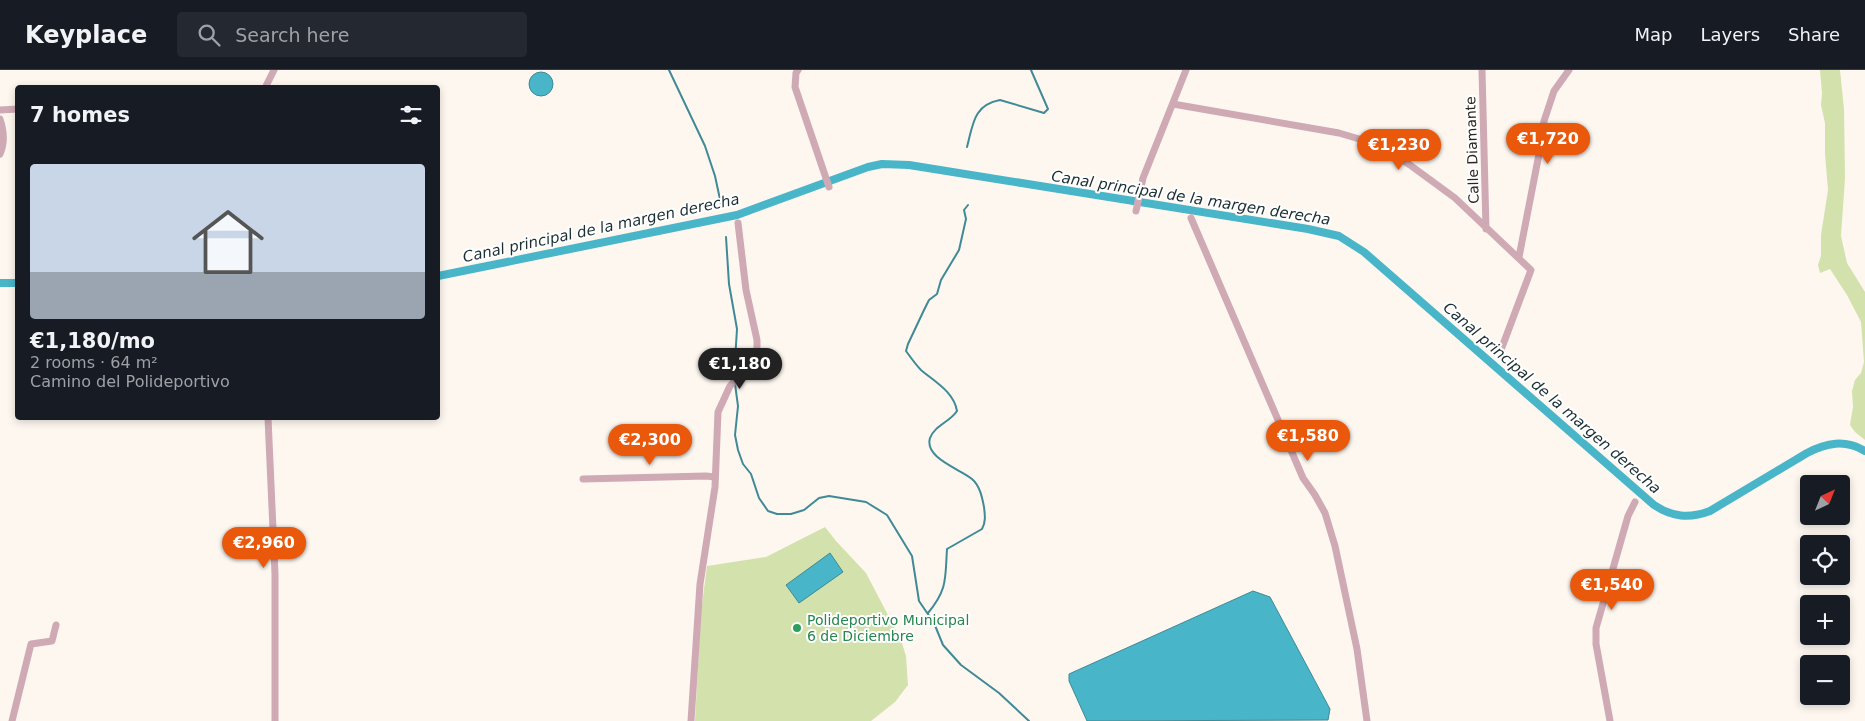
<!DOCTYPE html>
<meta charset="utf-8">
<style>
body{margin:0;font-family:"DejaVu Sans",sans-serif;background:#242831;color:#f1f3f6;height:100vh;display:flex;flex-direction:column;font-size:19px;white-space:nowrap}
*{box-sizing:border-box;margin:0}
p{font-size:16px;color:#9ea1a6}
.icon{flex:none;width:28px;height:28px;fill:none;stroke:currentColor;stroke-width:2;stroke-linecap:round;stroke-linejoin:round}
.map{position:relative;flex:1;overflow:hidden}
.details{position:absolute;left:15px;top:15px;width:425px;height:335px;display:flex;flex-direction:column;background:#171b24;border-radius:5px;box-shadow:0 2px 8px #0003}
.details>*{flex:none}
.needle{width:32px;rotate:43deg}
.controls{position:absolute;left:1800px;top:405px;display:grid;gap:10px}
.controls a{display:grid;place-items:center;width:50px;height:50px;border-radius:5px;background:#171b24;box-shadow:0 2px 8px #0003;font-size:25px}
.price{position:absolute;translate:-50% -42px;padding:0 11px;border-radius:18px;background:#ea580c;color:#fff;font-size:16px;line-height:32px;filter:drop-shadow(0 1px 2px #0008)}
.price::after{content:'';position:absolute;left:50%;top:30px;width:15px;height:11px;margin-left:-8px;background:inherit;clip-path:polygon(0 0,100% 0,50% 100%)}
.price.current{background:#222;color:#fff}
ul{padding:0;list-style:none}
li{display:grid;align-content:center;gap:10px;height:265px;padding:0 15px}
li span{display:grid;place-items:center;height:155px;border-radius:5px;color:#555}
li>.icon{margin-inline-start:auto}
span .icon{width:90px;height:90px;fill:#fffc;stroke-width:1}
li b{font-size:21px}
h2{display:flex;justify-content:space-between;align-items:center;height:60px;padding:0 15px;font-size:21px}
header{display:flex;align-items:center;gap:30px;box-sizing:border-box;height:70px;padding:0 25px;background:#171b24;border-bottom:1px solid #363941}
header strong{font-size:24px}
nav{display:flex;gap:28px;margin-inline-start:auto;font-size:18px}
.search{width:350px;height:45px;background:#242831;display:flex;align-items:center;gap:12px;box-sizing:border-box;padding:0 18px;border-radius:5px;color:#9ea1a6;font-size:19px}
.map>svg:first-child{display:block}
</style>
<header>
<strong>Keyplace</strong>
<div class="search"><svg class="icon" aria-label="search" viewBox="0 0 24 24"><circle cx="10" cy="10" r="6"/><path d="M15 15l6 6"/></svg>Search here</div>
<nav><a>Map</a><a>Layers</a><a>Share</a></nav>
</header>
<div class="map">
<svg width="1865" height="651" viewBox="0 0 1865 651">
<rect width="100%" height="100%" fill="#fdf7f0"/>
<path fill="#d3e1ac" d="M1820 0H1840L1844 39 1845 108 1841 166 1847 193 1865 222V370L1855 362 1850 355 1853 337 1852 321 1855 310 1861 303 1864 292 1861 252 1847 225 1830 199 1820 203 1818 195 1821 186V165L1828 120 1825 84V53L1821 35 1822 23Z
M825 457 836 471 866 503 901 570 906 586 908 615 895 632 871 651H695L701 542 707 496 766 487Z"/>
<path fill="#48b5c9" stroke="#3f8a96" d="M529 14a12 12 0 1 1 24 0a12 12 0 1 1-24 0Z
M830 483 843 502 799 533 786 515Z
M1253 521 1270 527 1330 639 1328 650 1087 651 1069 611V604Z"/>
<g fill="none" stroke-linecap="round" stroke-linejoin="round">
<path stroke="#3f8a96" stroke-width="2" d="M669 0 705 76 715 106 721 134
M967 77C973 55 973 35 1000 30L1044 43 1048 39 1031 0
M726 167 729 214 737 259 734 306
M735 314 738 336 735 365 738 380 743 394 751 404 759 428 768 441 777 444H791L804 440 819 428 829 426 866 432 887 445 912 486 919 531 934 553 943 575 961 595 999 623 1029 651
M928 543C948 519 945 508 947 479L982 459C986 452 985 445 984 437 982 427 980 416 972 409 960 399 924 388 930 368 935 355 950 352 957 341 954 322 935 312 921 300 916 295 911 288 906 281L908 274 924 240 929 230 937 224 941 210 959 180 966 149 964 140 968 135"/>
<path stroke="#48b5c9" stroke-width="8" d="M438 206 737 145 868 97 882 94 909 95 1308 159 1339 166 1364 182 1654 435C1672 447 1689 449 1710 441L1807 383C1826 373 1845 369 1865 381
M0 213H18"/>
<path stroke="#cfaab5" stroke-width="7" d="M798 0 796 3 795 17 829 117
M1482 0 1486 159
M265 18 274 0
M1173 34 1339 63 1366 71 1385 79 1410 95 1455 128 1531 200 1501 280
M0 40 18 39
M0 49C4 61 5 73 0 84
M1136 141 1143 108 1186 0
M1191 148 1303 408 1315 425 1325 443 1335 476 1357 579 1367 651
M1519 187 1539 84 1544 51 1554 21 1569 0
M268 348 275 504V651
M583 409 706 406 715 407
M12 651 31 574 52 571 56 555
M691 651 700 514 715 417 718 342 730 316 744 300 757 280V270L746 220 738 153
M1610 651 1596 574V558L1628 446 1635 432"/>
</g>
<circle fill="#2e9e5b" stroke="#fff" stroke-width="2" cx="797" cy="558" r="5"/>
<g text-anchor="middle" stroke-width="4" stroke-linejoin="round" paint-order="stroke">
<g font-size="14" fill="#2b261f" stroke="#fff">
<text transform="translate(1472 80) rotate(-92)" y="5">Calle Diamante</text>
</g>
<g font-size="14" fill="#27864d" stroke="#fff" text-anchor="start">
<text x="807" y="555">Polideportivo Municipal<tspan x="807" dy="16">6 de Diciembre</tspan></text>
</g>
<g font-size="15" font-style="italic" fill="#1b2f33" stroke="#fff">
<text transform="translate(1191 128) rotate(9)" y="5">Canal principal de la margen derecha</text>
<text transform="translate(601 158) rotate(-12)" y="5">Canal principal de la margen derecha</text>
<text transform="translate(1552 328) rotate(41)" y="5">Canal principal de la margen derecha</text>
</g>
</g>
</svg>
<div class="controls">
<a><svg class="needle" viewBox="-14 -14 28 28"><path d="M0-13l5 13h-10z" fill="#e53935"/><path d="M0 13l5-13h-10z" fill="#9ea1a6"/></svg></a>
<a><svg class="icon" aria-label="locate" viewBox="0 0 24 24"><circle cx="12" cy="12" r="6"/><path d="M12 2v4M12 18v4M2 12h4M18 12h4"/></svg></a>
<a>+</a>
<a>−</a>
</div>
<b class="price" style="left:1548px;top:95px">€1,720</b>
<b class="price" style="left:1399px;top:101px">€1,230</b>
<b class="price current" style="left:740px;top:320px">€1,180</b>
<b class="price" style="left:1308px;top:392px">€1,580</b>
<b class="price" style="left:650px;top:396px">€2,300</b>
<b class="price" style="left:264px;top:499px">€2,960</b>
<b class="price" style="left:1612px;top:541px">€1,540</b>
<section class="details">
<h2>7 homes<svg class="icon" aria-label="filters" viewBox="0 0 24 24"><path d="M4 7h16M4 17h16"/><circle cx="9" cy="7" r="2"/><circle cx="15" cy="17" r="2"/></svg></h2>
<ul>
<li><span style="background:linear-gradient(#c9d6e8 70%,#9aa5b1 0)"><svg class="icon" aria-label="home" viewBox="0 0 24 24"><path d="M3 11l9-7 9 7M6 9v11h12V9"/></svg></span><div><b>€1,180/mo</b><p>2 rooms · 64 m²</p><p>Camino del Polideportivo</p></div></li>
</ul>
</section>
</div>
